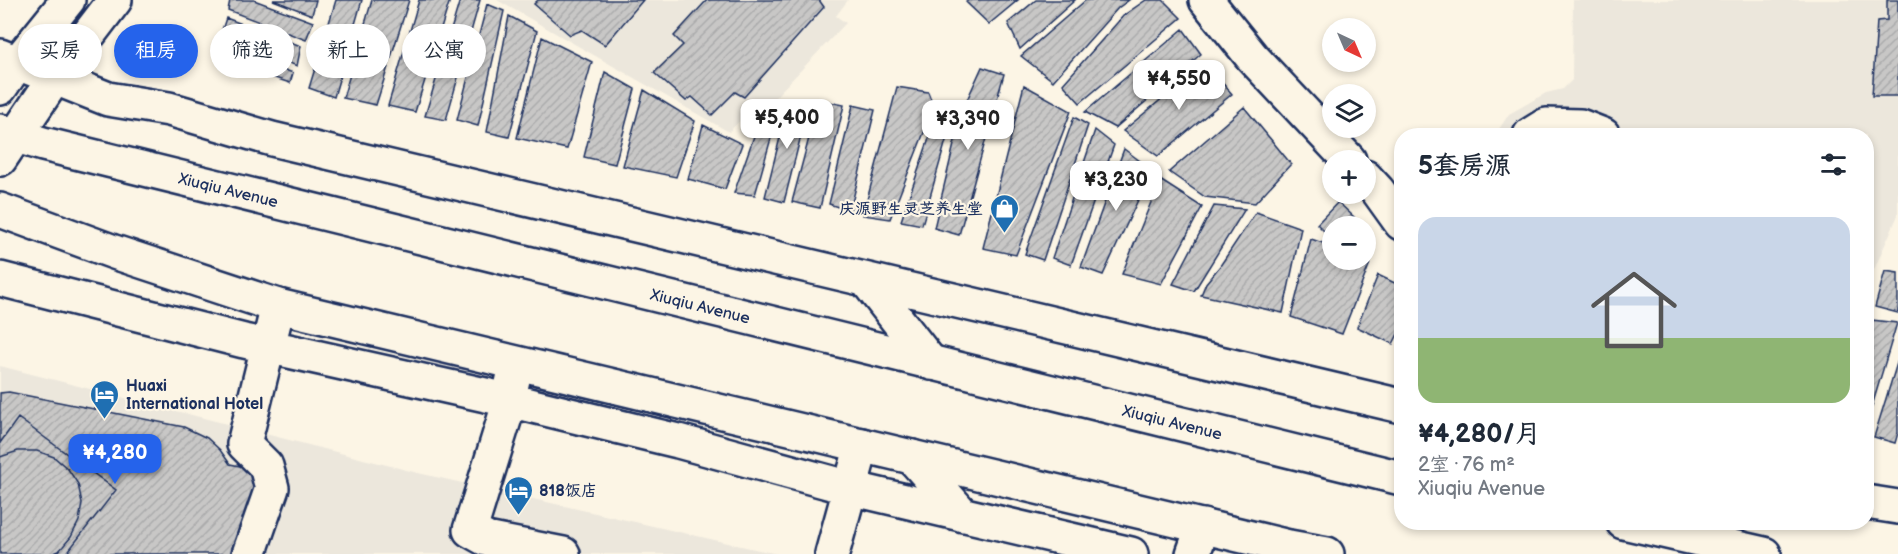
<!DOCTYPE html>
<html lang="zh">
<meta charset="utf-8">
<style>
body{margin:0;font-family:"Balsamiq Sans","LXGW WenKai TC",sans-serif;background:#f2f2f3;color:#1f2937;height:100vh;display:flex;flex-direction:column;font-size:22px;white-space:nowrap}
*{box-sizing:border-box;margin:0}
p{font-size:20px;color:#747a83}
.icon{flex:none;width:33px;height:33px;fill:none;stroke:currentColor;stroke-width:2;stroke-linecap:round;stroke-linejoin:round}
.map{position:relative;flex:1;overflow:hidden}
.details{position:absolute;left:1394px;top:128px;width:480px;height:402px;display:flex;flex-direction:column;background:#fff;border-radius:24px;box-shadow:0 3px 9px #0003}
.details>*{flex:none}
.guide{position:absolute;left:18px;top:24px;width:570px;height:54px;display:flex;gap:12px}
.needle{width:39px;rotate:136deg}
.fabs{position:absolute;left:1322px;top:18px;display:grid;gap:12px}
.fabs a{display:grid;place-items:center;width:54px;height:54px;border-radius:50%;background:#fff;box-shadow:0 3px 9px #0003;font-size:30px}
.price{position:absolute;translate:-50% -51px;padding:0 14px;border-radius:12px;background:#fff;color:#222;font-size:20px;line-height:39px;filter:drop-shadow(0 2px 3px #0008)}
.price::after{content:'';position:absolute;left:50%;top:36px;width:18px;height:14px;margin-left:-9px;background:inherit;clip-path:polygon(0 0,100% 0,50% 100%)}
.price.on{background:#2563eb;color:#fff}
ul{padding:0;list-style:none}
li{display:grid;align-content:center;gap:12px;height:318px;padding:0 24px}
li span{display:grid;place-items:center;height:186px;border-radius:18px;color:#555}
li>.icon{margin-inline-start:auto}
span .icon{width:108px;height:108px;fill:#fffc;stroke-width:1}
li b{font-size:26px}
h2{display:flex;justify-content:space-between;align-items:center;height:72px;padding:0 24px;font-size:26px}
.tag{padding:0 21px;border-radius:27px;background:#fff;box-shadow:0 3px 9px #0003;font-size:21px;line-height:54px}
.tag.on{background:#2563eb;color:#fff}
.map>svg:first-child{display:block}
</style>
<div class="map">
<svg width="1898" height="554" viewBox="0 0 1898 554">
<defs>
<pattern id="building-hatch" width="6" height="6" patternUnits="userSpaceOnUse" patternTransform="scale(1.5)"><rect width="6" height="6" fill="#c8c7c6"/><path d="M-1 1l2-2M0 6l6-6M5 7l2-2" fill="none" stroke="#ababac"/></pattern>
</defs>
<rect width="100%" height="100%" fill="#fcf5e5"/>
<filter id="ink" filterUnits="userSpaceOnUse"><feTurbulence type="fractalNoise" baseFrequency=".0167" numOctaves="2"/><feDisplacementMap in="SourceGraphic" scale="12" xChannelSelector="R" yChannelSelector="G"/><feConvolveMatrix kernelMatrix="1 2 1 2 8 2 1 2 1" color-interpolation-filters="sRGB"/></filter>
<g filter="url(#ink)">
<path fill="#ece7dc" d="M497 0H848L836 16 846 23 759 114 750 110 729 132Z
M1573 0H1898V215L1873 272 1866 295V135H1495L1509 114 1546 93 1563 89 1572 80Z
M0 366 418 473 777 554H0Z"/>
<path fill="url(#building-hatch)" stroke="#1b2f5e" stroke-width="1.5" d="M230 0H254L313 22 306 40 228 10Z
M273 0H316L312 15Z
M336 0H362L334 97 309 88Z
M372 0H409L376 105 343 98Z
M419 0H450L415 112 388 106Z
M460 0H480L446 120 425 116Z
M538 0H643L605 45 582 30 570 35 534 4Z
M707 0H819L824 7 744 97 735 92 712 115 692 97 686 101 654 73 683 45 674 36Z
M969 0H1018L989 24 966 2Z
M1036 0H1075L1020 49 1008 23Z
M1086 0H1129L1118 8 1053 81 1021 56Z
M1146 0H1163L1181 18 1080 103 1063 84 1124 15Z
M1887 0H1898V96H1872L1877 21 1887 20Z
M487 4 504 11 478 126 457 120Z
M509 16 537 31 509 137 487 132Z
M226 18 301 46 297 66 220 36Z
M1183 29 1201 54 1115 128 1085 112Z
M542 37 592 62 567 149 517 138Z
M217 44 293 73 290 83 221 60Z
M1205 63 1232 94 1158 156 1123 131Z
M982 67 1004 74 959 235 934 228 962 111Z
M605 72 635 89 615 164 584 157Z
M1024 85 1071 111 1016 255 983 248Z
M897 87 928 92 934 107 890 219 863 215Z
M644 90 695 121 676 177 623 166Z
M790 98 809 104 784 202 765 197Z
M819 100 844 105 820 208 792 202Z
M853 105 875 110 850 211 829 204Z
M1244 107 1291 164 1255 203 1205 197 1169 172Z
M938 112 953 116 922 225 901 221Z
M1074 117 1088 125 1043 260 1025 254Z
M760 119 775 124 755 195 734 193Z
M703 125 742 144 725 189 688 179Z
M1095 130 1114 145 1071 265 1052 258Z
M1124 149 1152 170 1103 275 1081 267Z
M1160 180 1202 207 1161 284 1122 274Z
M1338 202 1354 217 1344 226H1332V239L1317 224Z
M1214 206 1245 209 1194 291 1173 284Z
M1256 212 1301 228 1283 313 1201 295 1206 283 1220 266Z
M1311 239 1332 246V260H1365V256L1372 258 1342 334 1291 317Z
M1885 271 1898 273V313L1875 307Z
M1378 275 1401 286V328L1393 344 1357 327Z
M1872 320 1897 323 1866 426V338Z
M1898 360V433L1895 443 1874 437Z
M9 392 184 427 207 438 220 450 230 464 255 469 264 480 238 554H0V393Z
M18 418 116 490 66 554H0V443Z
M18 451H37L54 457 68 469 78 484 82 503 79 521 71 537 59 551 52 554H0V457Z"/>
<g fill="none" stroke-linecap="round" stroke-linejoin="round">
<defs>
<path id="minor" d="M1206 0 1252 57 1349 160
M0 56 108 99 169 109 272 139 1401 406
M1530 135 1546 125 1580 126 1603 135
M1365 177 1378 191 1401 223
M0 279 244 341 508 400 678 441 850 488 1131 554
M867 281 931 363
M513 379 505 417 470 530 486 539 563 554
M912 457 963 515
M1866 502 1898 507
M249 554 272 488 266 466 244 444 278 306
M832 554 862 445
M1193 554 1203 526"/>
<g id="major">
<path d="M0 88 18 62 68 0"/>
<path id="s1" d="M0 131 43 144 1401 478"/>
<path d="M0 159 50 85 115 0"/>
<path d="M0 210 114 252 278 306 1289 547 1327 554"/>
<path d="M1623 522 1764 554"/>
</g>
</defs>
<use href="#minor" stroke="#1b2f5e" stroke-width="38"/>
<use href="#major" stroke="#1b2f5e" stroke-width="38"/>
<use href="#minor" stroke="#fcf5e5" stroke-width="33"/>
<use href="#major" stroke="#fcf5e5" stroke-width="33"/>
</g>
</g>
<defs>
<symbol id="shop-pin" viewBox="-11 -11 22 30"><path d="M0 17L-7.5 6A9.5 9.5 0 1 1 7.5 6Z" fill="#1f6fb2" stroke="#fcf5e5"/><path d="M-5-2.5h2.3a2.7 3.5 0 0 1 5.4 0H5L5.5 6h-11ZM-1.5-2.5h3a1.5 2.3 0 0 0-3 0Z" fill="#fff"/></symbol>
<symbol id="hotel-pin" viewBox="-11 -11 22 30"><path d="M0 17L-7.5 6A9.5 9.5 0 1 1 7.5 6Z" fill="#1f6fb2" stroke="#fcf5e5"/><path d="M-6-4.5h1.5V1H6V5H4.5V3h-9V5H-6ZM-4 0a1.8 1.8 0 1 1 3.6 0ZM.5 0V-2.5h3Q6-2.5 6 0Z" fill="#fff"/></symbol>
</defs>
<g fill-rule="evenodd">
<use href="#shop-pin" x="988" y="192" width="33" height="45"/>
<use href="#hotel-pin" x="88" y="378" width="33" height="45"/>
<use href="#hotel-pin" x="502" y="474" width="33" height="45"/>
</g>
<g text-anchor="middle" stroke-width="4.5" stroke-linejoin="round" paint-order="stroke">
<g font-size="16" fill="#1b2f5e" stroke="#fcf5e5">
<text dy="6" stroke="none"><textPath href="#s1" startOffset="236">Xiuqiu Avenue</textPath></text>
<text dy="6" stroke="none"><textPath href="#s1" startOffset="722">Xiuqiu Avenue</textPath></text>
<text dy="6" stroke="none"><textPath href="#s1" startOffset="1208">Xiuqiu Avenue</textPath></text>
</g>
<g font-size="16" font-weight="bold" fill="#1b2f5e" stroke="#fcf5e5" text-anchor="start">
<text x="983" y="214" text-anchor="end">庆源野生灵芝养生堂</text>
<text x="126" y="391">Huaxi<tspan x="126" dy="18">International Hotel</tspan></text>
<text x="539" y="496">818饭店</text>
</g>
</g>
</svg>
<div class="fabs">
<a><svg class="needle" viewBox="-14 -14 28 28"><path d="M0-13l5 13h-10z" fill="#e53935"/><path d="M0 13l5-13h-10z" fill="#747a83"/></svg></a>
<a><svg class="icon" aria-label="layers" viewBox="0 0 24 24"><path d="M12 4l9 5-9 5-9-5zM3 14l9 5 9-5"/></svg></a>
<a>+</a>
<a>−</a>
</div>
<b class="price" style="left:1179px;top:111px">¥4,550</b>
<b class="price" style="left:787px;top:150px">¥5,400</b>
<b class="price" style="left:968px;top:151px">¥3,390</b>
<b class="price" style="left:1116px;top:212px">¥3,230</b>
<b class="price on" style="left:115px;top:485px">¥4,280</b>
<div class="guide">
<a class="tag">买房</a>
<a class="tag on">租房</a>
<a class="tag">筛选</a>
<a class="tag">新上</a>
<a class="tag">公寓</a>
</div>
<section class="details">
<h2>5套房源<svg class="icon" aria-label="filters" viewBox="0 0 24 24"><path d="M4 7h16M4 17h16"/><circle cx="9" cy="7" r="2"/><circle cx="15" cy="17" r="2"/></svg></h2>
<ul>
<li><span style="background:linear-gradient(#c9d6e8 65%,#8fb573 0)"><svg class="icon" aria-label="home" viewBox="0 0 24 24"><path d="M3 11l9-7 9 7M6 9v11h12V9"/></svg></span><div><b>¥4,280/月</b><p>2室 · 76 m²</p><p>Xiuqiu Avenue</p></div></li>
</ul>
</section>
</div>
